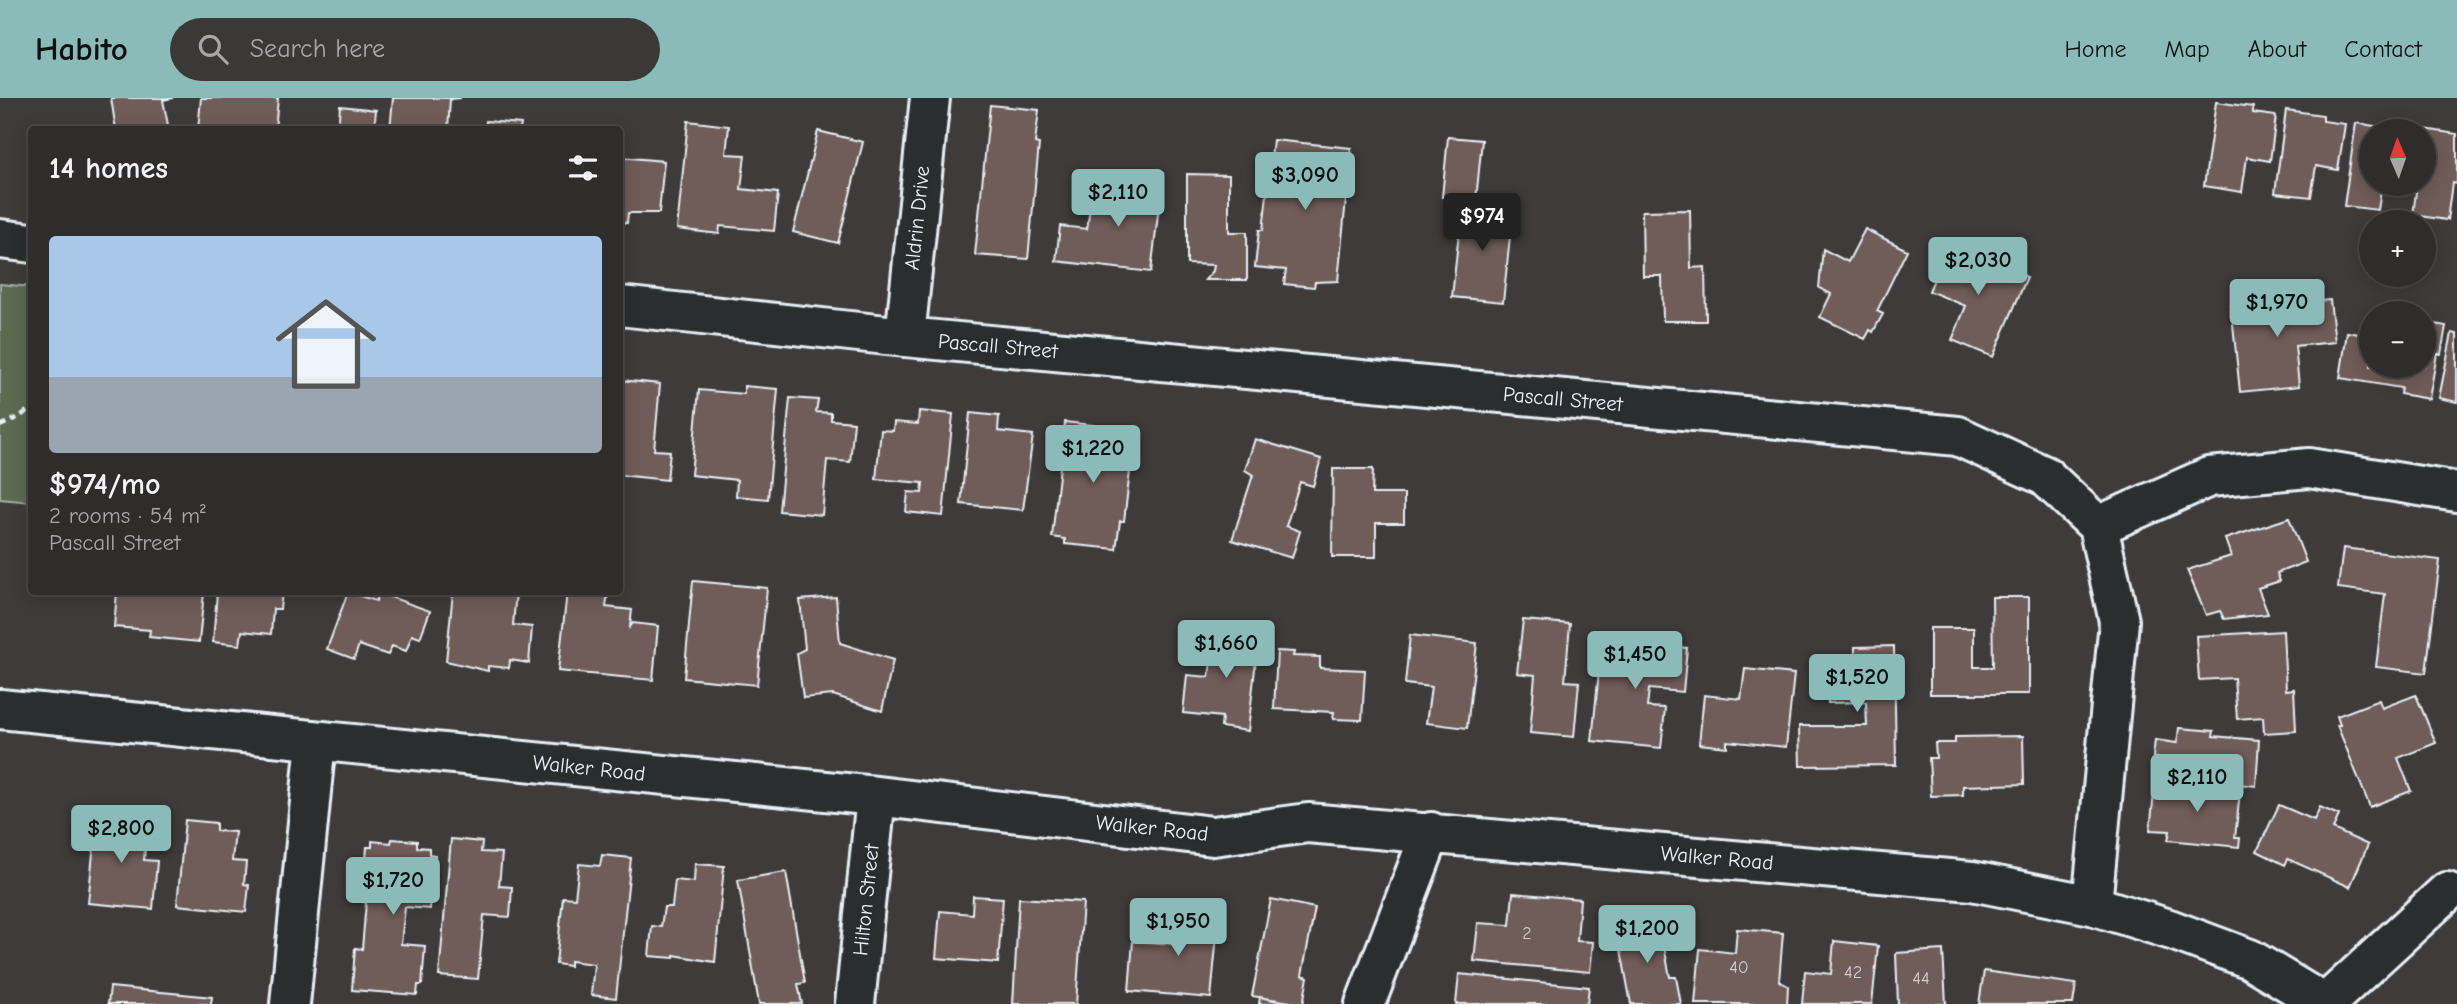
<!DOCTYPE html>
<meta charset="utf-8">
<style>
body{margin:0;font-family:"Comic Neue",sans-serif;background:#3b3838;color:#f1f3f6;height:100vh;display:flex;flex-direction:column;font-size:26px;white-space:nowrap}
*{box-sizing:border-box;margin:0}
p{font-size:23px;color:#a7a7a9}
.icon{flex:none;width:38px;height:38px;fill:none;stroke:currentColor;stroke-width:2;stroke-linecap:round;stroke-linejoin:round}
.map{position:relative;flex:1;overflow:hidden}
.panel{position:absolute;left:28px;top:28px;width:595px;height:469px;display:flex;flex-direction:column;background:#2f2c2c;border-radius:7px;box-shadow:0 4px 18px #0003,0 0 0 2px #4a4848}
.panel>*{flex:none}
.needle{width:46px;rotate:358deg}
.tools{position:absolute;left:2359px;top:21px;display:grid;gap:14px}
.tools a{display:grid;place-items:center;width:77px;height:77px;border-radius:50%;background:#2f2c2c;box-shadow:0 4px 18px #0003,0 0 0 2px #4a4848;font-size:35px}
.price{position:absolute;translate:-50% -60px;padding:0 16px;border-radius:7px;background:#8bbbb9;color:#111;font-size:23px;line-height:46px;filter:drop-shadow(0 2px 4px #0008)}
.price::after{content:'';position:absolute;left:50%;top:42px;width:21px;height:16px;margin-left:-10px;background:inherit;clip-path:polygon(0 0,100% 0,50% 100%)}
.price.current{background:#222;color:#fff}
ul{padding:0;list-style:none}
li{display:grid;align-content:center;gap:14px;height:371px;padding:0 21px}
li+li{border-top:2px solid #4a4848}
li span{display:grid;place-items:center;height:217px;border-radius:7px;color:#555}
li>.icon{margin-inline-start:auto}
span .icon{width:126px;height:126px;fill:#fffc;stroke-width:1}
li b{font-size:30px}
h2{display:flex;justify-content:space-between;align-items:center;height:84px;padding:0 21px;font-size:30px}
header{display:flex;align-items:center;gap:42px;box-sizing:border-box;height:98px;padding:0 35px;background:#8bbbb9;color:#111}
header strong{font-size:33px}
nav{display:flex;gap:38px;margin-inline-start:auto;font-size:24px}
.search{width:490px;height:63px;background:#3b3838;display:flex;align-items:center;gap:18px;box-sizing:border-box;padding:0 24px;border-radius:38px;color:#a7a7a9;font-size:26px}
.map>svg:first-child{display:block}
</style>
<header>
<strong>Habito</strong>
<div class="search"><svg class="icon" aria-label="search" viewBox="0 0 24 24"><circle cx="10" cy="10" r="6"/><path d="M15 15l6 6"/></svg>Search here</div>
<nav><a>Home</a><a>Map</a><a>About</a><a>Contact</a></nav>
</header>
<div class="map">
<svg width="2457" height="906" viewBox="0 0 2457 906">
<rect width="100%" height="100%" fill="#3f3b3b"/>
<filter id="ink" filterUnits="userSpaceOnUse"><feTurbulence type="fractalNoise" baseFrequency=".0143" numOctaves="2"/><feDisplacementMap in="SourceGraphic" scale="14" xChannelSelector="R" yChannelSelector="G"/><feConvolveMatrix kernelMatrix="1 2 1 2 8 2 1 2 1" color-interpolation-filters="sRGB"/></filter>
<g filter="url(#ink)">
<path fill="#5b6a52" stroke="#a2aea5" stroke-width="2" d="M0 186 31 189V404L0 401Z"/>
<path fill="#6f5c59" stroke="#e8f1f8" stroke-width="2" d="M111 0H173L163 2 169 32H116Z
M201 0H278L275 32H198Z
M393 0H461L450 1 448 32H390Z
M2216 4 2253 9V15L2276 18 2270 63 2247 59 2242 94 2204 88Z
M990 7 1039 12 1035 45 1039 46 1028 161 975 157Z
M340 8 376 12 374 32H338Z
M2286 12 2323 17V23L2345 26 2338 72 2316 68 2311 99 2275 95Z
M486 23 521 26 520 32H485Z
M688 23 729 28 726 56 745 57 741 91 778 95 774 133 720 128 719 136 677 131Z
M2356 25 2405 33H2371V86H2382L2378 112 2344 108Z
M2424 31 2457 36V86L2452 85 2447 122 2413 117 2417 86H2424Z
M818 33 863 44 838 145 793 134Z
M1448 39 1482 42 1476 102 1442 99Z
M620 42V59L664 63 659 115H628L627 125 620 124Z
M1273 42 1351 50 1338 183 1315 184 1314 189 1284 186 1286 172 1255 169 1259 132H1263Z
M1131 71 1163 75 1151 174 1056 163 1060 128 1087 131 1091 102 1127 106Z
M1187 76 1229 77V134H1247V182H1205L1213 173 1214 167 1187 166Z
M1462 106 1513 111 1503 204 1452 199Z
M1690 112 1691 170 1705 169 1706 223H1663L1662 178H1643L1642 113Z
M1865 131 1907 152 1877 213 1883 216 1873 234 1870 232 1865 241 1820 219 1831 196 1819 190 1823 151 1848 164Z
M1949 146 2027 179 1993 259 1952 242 1966 208 1929 193Z
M2306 199 2307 204 2330 202 2335 244 2295 248 2299 288 2240 294 2231 207Z
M2424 224 2446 228 2441 256H2437L2429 301 2400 296 2401 290 2340 280 2347 234 2371 238V268H2424Z
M2452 235 2457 236V304L2439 300Z
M620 282 660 286 654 352 670 353 667 382 620 377Z
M744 288 778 291 768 401 736 398 737 382 691 377 699 292 744 296Z
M790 300 818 302 816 314 831 315V322L854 324 850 364 827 362 822 417 779 413Z
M919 313 953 316 943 418 906 414 908 394 922 395 923 385 876 381 881 332 893 333 894 324 918 326Z
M970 315 999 318 998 333 1033 337 1023 412 961 406Z
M1065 324 1135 332 1124 423H1120L1116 451 1065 446V441L1052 439Z
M1255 341 1321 361 1313 388 1300 384 1286 428 1300 433 1292 460 1232 442 1253 377 1245 372Z
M1333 371H1373L1372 396H1404V425H1376V459H1332Z
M2289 420 2306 464 2277 475 2280 483 2258 490 2268 516 2224 521 2220 513 2206 517 2187 472 2231 458 2225 441Z
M2343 450 2440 462 2426 575 2376 569 2385 496 2338 490Z
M693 483 767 490 757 587 684 580Z
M117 494H204L199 544 149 539 150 532 114 529Z
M217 494H282L280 511H273L271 536 242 533 240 547 213 544Z
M348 494 376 503 379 495 430 513 420 540 412 537 406 553 392 548 388 557 359 547 354 561 327 551Z
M453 494H516L513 527 532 529 529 565 510 562 509 570 488 568V573L446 563Z
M567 494H608L606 509 632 512 630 529 633 525 658 528 653 582 558 573Z
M836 499 840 545 893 562 882 613 833 597 803 600 797 555 805 551 800 502Z
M1992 499H2029V596H1930V530H1974V569H1993Z
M1523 522 1570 526 1565 583 1579 584 1574 639 1530 635 1535 577 1517 575Z
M1215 530 1259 535 1248 633 1221 629 1222 619 1183 615 1187 577 1209 579Z
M2283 533 2286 592 2294 591 2296 633 2264 635 2263 619 2237 621 2234 580 2199 582 2196 538Z
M1410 537 1477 545 1467 630 1426 625 1431 589 1405 586Z
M1602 542 1687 550 1683 594 1649 591 1647 609 1665 610 1661 650 1592 643Z
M1894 548 1896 667 1800 668 1799 628H1867L1866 604 1828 605 1827 565H1855V549Z
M1277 553 1294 554 1293 558 1320 559V570L1365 572 1362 622 1333 621 1334 614 1274 611Z
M1745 571 1794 576 1786 649 1727 643V649L1699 646 1704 597 1741 601Z
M2416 597 2436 645 2398 660 2411 693 2370 709 2337 627H2340L2337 618 2379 602 2382 610Z
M2179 630 2214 633 2213 638 2259 642 2256 688 2157 677 2158 660H2153L2155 642 2177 645Z
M2023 638 2024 686 1963 688V697L1931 698 1929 660H1936L1935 645H1955V639Z
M2171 681 2207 685 2206 691 2240 694 2235 740H2240L2239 749 2168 742 2170 733 2150 732 2154 695 2169 697Z
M2279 707 2314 722 2320 709 2339 717 2333 731 2368 747 2350 789 2288 761 2285 767 2257 753Z
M97 715 126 718V726L147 728 144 762 157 763 153 811 88 805Z
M185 722 216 725V733L235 734 232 763 246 764 244 786 249 787 246 814 177 807Z
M392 741 417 743V749L429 750V756L435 757 430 811 405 809 401 846 425 848 422 887H418L417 897 352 892 355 850 362 851 366 804H363L364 792H367L369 775 365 774 367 749H372V743L391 745Z
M451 741 482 744 481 754 502 755 499 788 512 789 510 819 484 817 478 881 439 878Z
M602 757 631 760 616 900 591 897 594 866 570 863V868L556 866 563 799 575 800 579 766 600 768Z
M695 766 724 768 715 864 674 857V860L649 858 652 828 661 829 664 809H672L675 782 694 784Z
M786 774 805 885 798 886 802 906H759L738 782Z
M1513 795 1580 801 1577 843 1593 844 1590 874 1474 863 1478 825 1510 827Z
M973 798 1003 800 998 865 936 860 940 813 972 816Z
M1019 800 1083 804 1076 906H1013Z
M1271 801 1315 810 1302 877 1308 879 1303 906 1252 898Z
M1175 811 1219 815 1211 900 1129 893 1133 843 1172 846Z
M1659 822 1670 879H1676L1681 906H1631L1617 830Z
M1737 831 1783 835 1779 883 1788 888 1787 906H1695L1700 851 1735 855Z
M1834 843 1878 848 1872 906H1802L1805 873 1831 876Z
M1943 852 1946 906H1898L1896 855Z
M1984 873 2076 886 2073 906H1979Z
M1459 876 1589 889 1587 906H1456Z
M110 889 212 899 211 906H108Z
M1260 899 1292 906H1259Z"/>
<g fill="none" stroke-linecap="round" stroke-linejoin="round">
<defs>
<path id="minor" d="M0 141 32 145
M620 208 905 239 1958 338 2045 378 2098 428 2119 523 2092 807
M905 239 930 0
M2098 428 2209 379 2309 370 2457 394
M0 611 876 698 1213 738 1308 725 1972 783 2092 807 2172 832 2250 861 2325 906 2447 794
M290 906 316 643
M855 906 876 698
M1365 906 1431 734"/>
</defs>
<use href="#minor" stroke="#e8f1f8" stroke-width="44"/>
<path stroke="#e8f1f8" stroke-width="4.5" stroke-dasharray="7 5" stroke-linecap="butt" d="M0 328 21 318 32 308"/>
<use href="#minor" stroke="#2a2d2e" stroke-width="38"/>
</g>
</g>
<g text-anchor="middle" stroke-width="7" stroke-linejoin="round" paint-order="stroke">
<g font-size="18" fill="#caccd0">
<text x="1527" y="841">2</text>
<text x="1739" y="875">40</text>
<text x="1853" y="880">42</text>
<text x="1921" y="886">44</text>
</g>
<g font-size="21" fill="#e8f1f8" stroke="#2a2d2e">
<text transform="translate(917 120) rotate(-84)" y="7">Aldrin Drive</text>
<text transform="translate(998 248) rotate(5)" y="7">Pascall Street</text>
<text transform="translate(1563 301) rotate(5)" y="7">Pascall Street</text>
<text transform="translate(589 670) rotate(6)" y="7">Walker Road</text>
<text transform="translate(1152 730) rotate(6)" y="7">Walker Road</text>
<text transform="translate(1717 760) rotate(5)" y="7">Walker Road</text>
<text transform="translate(866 802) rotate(-84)" y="7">Hilton Street</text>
</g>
</g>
</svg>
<div class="tools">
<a><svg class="needle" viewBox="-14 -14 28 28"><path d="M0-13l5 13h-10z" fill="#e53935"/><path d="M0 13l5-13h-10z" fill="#a7a7a9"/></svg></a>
<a>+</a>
<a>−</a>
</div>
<b class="price" style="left:1305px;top:114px">$3,090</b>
<b class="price" style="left:1118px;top:131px">$2,110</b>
<b class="price current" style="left:1482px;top:155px">$974</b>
<b class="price" style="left:1978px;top:199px">$2,030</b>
<b class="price" style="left:2277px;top:241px">$1,970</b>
<b class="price" style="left:1093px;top:387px">$1,220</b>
<b class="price" style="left:1226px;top:582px">$1,660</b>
<b class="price" style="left:1635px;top:593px">$1,450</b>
<b class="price" style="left:1857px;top:616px">$1,520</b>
<b class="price" style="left:2197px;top:716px">$2,110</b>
<b class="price" style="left:121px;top:767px">$2,800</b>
<b class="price" style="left:393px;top:819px">$1,720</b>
<b class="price" style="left:1178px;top:860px">$1,950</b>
<b class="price" style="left:1647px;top:867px">$1,200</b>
<section class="panel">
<h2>14 homes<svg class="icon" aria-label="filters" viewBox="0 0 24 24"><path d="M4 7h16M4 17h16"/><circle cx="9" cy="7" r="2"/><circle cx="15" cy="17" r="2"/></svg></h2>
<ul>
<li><span style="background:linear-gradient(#a9c7e8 65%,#9aa5b1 0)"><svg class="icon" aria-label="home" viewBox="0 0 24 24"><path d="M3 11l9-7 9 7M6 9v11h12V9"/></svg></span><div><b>$974/mo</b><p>2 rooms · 54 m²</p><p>Pascall Street</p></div></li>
</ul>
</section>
</div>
